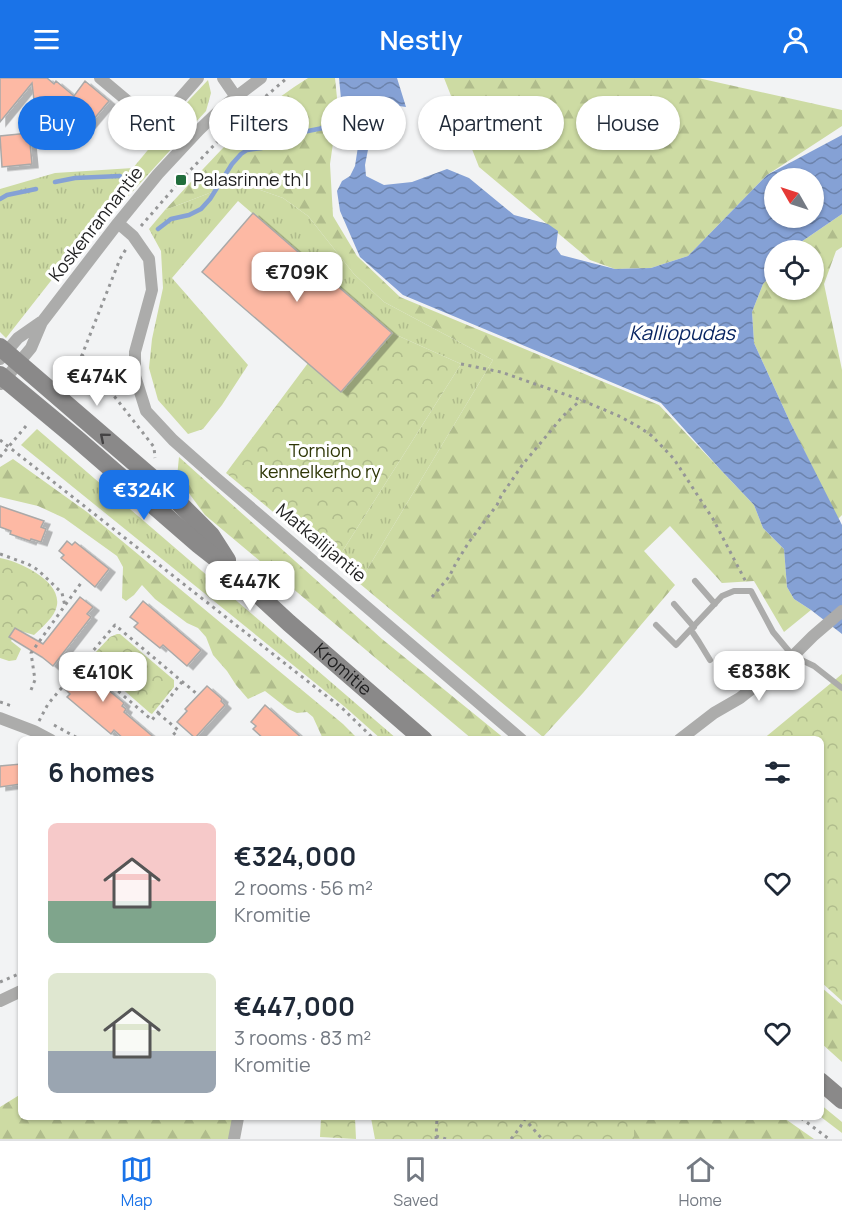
<!DOCTYPE html>
<meta charset="utf-8">
<style>
body{margin:0;font-family:Manrope,sans-serif;background:#f2f2f3;color:#1f2937;height:100vh;display:flex;flex-direction:column;font-size:22px;white-space:nowrap}
*{box-sizing:border-box;margin:0}
p{font-size:20px;color:#747a83}
.icon{flex:none;width:33px;height:33px;fill:none;stroke:currentColor;stroke-width:2;stroke-linecap:round;stroke-linejoin:round}
.map{position:relative;flex:1;overflow:hidden}
.sheet{position:absolute;left:18px;top:658px;width:806px;height:384px;display:flex;flex-direction:column;background:#fff;border-radius:9px;box-shadow:0 2px 4px #0004}
.sheet>*{flex:none}
.top-card{position:absolute;left:18px;top:18px;width:807px;height:54px;display:flex;gap:12px}
.needle{width:39px;rotate:309deg}
.controls{position:absolute;left:764px;top:90px;display:grid;gap:12px}
.controls a{display:grid;place-items:center;width:60px;height:60px;border-radius:50%;background:#fff;box-shadow:0 2px 4px #0004;font-size:30px}
.price{position:absolute;translate:-50% -51px;padding:0 14px;border-radius:12px;background:#fff;color:#222;font-size:20px;line-height:39px;filter:drop-shadow(0 2px 3px #0008)}
.price::after{content:'';position:absolute;left:50%;top:36px;width:18px;height:14px;margin-left:-9px;background:inherit;clip-path:polygon(0 0,100% 0,50% 100%)}
.price.on{background:#1a73e8;color:#fff}
ul{padding:0;list-style:none}
li{display:flex;align-items:center;gap:18px;height:150px;padding:0 30px}
li span{display:grid;place-items:center;flex:none;width:168px;height:120px;border-radius:9px;color:#555}
li>.icon{margin-inline-start:auto}
span .icon{width:72px;height:72px;fill:#fffc;stroke-width:1}
li b{font-size:26px}
h2{display:flex;justify-content:space-between;align-items:center;height:72px;padding:0 30px;font-size:26px}
.pill{padding:0 21px;border-radius:27px;background:#fff;box-shadow:0 2px 4px #0004;font-size:21px;line-height:54px}
.pill.on{background:#1a73e8;color:#fff}
header{display:flex;justify-content:space-between;align-items:center;height:78px;padding:0 30px;background:#1a73e8;color:#fff;font-size:27px;font-weight:600}
.dock{display:flex;justify-content:space-around;align-items:center;height:84px;border-top:2px solid #e0e1e3;background:#fff;font-size:16px;color:#747a83}
.dock a{display:grid;justify-items:center;gap:3px}
.dock .on{color:#1a73e8}
.map>svg:first-child{display:block}
</style>
<header><svg class="icon" aria-label="menu" viewBox="0 0 24 24"><path d="M4 6h16M4 12h16M4 18h16"/></svg>Nestly<svg class="icon" aria-label="person" viewBox="0 0 24 24"><circle cx="12" cy="8" r="4"/><path d="M4 21q1-7 8-7t8 7"/></svg></header>
<div class="map">
<svg width="842" height="1061" viewBox="0 0 842 1061">
<defs>
<pattern id="grass-tufts" width="24" height="20" patternUnits="userSpaceOnUse" patternTransform="scale(1.5)"><rect width="24" height="20" fill="#cddba3"/><path d="M3 7l-1-3M5 7V3M7 7l1-3M15 17l-1-3M17 17v-4M19 17l1-3" fill="none" stroke="#b0bc8c"/></pattern>
<pattern id="forest-firs" width="22" height="20" patternUnits="userSpaceOnUse" patternTransform="scale(1.5)"><rect width="22" height="20" fill="#cddba3"/><path d="M5 1l3.5 6h-7zM16 11l3.5 6h-7z" fill="#b0bc8c"/></pattern>
<pattern id="park-crowns" width="20" height="18" patternUnits="userSpaceOnUse" patternTransform="scale(1.5)"><rect width="20" height="18" fill="#cddba3"/><path d="M2 6a3 3 0 1 1 6 0M12 15a3 3 0 1 1 6 0" fill="none" stroke="#b0bc8c"/></pattern>
<pattern id="water-waves" width="16" height="10" patternUnits="userSpaceOnUse" patternTransform="scale(1.5)"><rect width="16" height="10" fill="#85a1d5"/><path d="M0 5q4-4 8 0t8 0" fill="none" stroke="#6c83ac"/></pattern>
<filter id="shadow"><feDropShadow dx="6" dy="3.5" stdDeviation="0" flood-color="#0004"/></filter>
</defs>
<rect width="100%" height="100%" fill="#f2f3f4"/>
<path fill="url(#grass-tufts)" d="M208 2 211 15 206 33 102 147 83 162 6 260 0 254V111L55 95 133 90 190 21Z
M246 107 283 120 308 138 354 196 384 224 493 282 359 505 335 485 461 286 392 255 238 123 172 200 248 287 222 327 203 351 188 356 158 322 149 290 152 261 163 210 161 173 149 151 165 132 228 108Z
M37 351 397 661H381L345 629 21 367Z
M820 1026 842 1044V1055L821 1039Z"/>
<path fill="url(#forest-firs)" d="M308 0H335L338 30 330 86 333 138 357 178 400 219 659 327 754 427 763 450 784 471 787 509 794 521 811 532 784 554 754 503 722 505 670 448 644 473 675 507 583 615 543 659 359 505 493 282 384 224 354 196 308 138 283 120 246 107 228 108 165 132C209 85 252 34 308 0Z
M444 0H698L842 32V48L767 97 688 178 651 190 615 191 590 182 479 89Z
M842 136V169L836 173 824 206 842 292V437L838 441 790 344 754 265 752 234 763 206 774 194V212H813V172H794L801 164Z
M179 379 382 561 505 661H472L205 437 177 399Z
M13 381 87 434 343 646 358 661H323L313 639 307 634 297 635 288 631 265 613 248 621 236 607 227 593 213 577 206 559 198 550 187 545 155 521 142 507 134 517 126 523 122 520 123 489 117 478 64 440 38 428 0 419V389Z
M821 909 842 927V984L821 965Z
M21 1016V1040H243L239 1061H0V1029Z
M634 1040H784L814 1061H634Z"/>
<path fill="url(#park-crowns)" d="M392 255 461 286 335 485 226 395 308 285 341 314Z
M0 480C18 483 61 502 57 527 55 539 42 549 34 557L17 552 11 563 21 571 16 582 9 583 0 580Z
M117 556H120L174 602V609L152 636 150 635 103 594 107 589 93 577 110 559Z
M842 596V923L821 904 820 662H762Z
M321 1040H355L356 1061 320 1059Z
M371 1040H634V1061H375Z"/>
<path fill="url(#water-waves)" fill-rule="evenodd" d="M339 0H397L406 29 385 26 375 36 365 87 366 98 384 107 412 104 447 91 469 100 514 137 548 146 558 153 556 170 561 177 615 191 651 190 688 178 767 97 842 57V136L801 164 794 172H774V194L763 206 752 234 754 265 790 344 842 447V556L811 532 794 521 787 509 784 471 763 450 754 427 719 390 661 325 403 217 360 179 340 133 337 113 342 103 350 98 355 88 359 62 348 45 342 31ZM774 100H813V140H774Z"/>
<g fill="none" stroke-linecap="round" stroke-linejoin="round">
<path stroke="#85a1d5" stroke-width="4.5" d="M55 104 75 100 120 98
M0 121 7 117 36 111
M158 151 171 141 189 137 201 131 210 121 232 86 241 76 247 72 262 70 308 53 348 45"/>
</g>
<path fill="#fdb9a4" stroke="#aaa9a8" stroke-width="1.5" filter="url(#shadow)" d="M0 0H47L54 6 56 3 74 18 85 3 109 23 83 54 74 46 66 54 54 56V38L36 40 32 5 0 44Z
M29 55 32 86 2 89 0 58Z
M253 135 392 255 341 314 202 194Z
M0 428 44 443 41 449 46 451 41 464 31 461 30 463 10 456 11 453 0 449Z
M67 463 72 467 75 464 109 491 95 509 61 480 64 477 59 473Z
M80 519 93 529 87 536 91 539 53 588 42 579 9 559 15 550 43 566Z
M143 523 201 572 187 588 163 567 160 570 134 549 138 545 130 539Z
M93 577 107 589 96 602 124 625 122 628 126 631 124 634 157 662H125L114 652 111 656 67 619 70 616 65 611Z
M207 608 222 621 221 623 225 627 195 660 177 644 187 633 185 631Z
M265 627 304 662H265L253 651 256 648 251 644Z
M21 686V706L0 709V688Z"/>
<g fill="none" stroke-linecap="round" stroke-linejoin="round">
<path stroke="#959697" stroke-width="3" stroke-dasharray="3 4.5" stroke-linecap="butt" d="M141 148 181 102 236 44 287 0
M82 277 154 369 155 380
M461 286 501 294 581 322 619 338 639 349 652 358 674 381 713 441 746 504
M64 303 82 277 120 181 126 171
M0 362 343 631 375 662
M0 379 26 348
M0 476 28 486 38 492 62 515 65 528
M432 519 449 499 456 485 469 464 497 427 501 418 523 386 563 338 581 322
M84 584 152 642 182 604
M716 591 733 611
M31 612 35 602 31 575 81 505
M0 624 12 628
M158 635 178 652 173 657
M39 643 48 626 115 547 197 616
M54 647 81 662
M0 904 21 895
M524 1040 542 1061
M801 1040 829 1061
M436 1058 446 1061
M436 1061 437 1040
M511 1061 519 1051 525 1041"/>
<path stroke="#acacab" stroke-width="6" d="M695 503 715 526
M674 526 694 549
M656 547 676 567 722 518 734 513H751L773 554 793 578 814 588 842 610
M691 552 699 564 710 582"/>
<path stroke="#acacab" stroke-width="12" d="M100 0 131 26 143 30 159 29 177 24 198 0
M223 0 236 19
M118 145 133 158 149 181 152 212 135 274V298L146 333 173 362 216 400 522 662
M0 281 18 260 41 244
M1 306 31 270 42 244 118 145 158 96 199 52 224 28 261 0
M0 640 34 653 51 662
M679 662 714 635 740 620 793 578 813 558 842 533
M0 923 21 913
M234 1061 238 1040"/>
<g stroke="#8a8989" stroke-width="18">
<path d="M0 269 165 411 211 457 227 482"/>
<path id="s1" d="M0 297 77 361 199 467 236 496 289 545 424 662"/>
<path d="M820 1003 842 1022"/>
</g>
</g>
<defs><path id="oneway-chevron" d="M-2-3.5L2.5 0L-2 3.5" fill="none" stroke-width="1.6" stroke-linecap="round" stroke-linejoin="round" transform="scale(1.5)"/></defs>
<use stroke="#444344" href="#oneway-chevron" transform="translate(104 359) rotate(-140)"/>
<rect fill="#216d3c" stroke="#fff" stroke-width="2" x="175" y="96" width="12" height="12" rx="3"/>
<g text-anchor="middle" stroke-width="6" stroke-linejoin="round" paint-order="stroke">
<g font-size="18" fill="#1e1e1f" stroke="#fff" text-anchor="start">
<text x="193" y="108">Palasrinne th I</text>
</g>
<g font-size="18" fill="#1e1e1f" stroke="#fff">
<text transform="translate(96 146) rotate(-52)" y="6">Koskenrannantie</text>
<text transform="translate(321 465) rotate(40)" y="6">Matkailijantie</text>
<text dy="6" stroke="none"><textPath href="#s1" startOffset="452">Kromitie</textPath></text>
</g>
<g font-size="18" fill="#2e3606" stroke="#fff">
<text x="320" y="379">Tornion<tspan x="320" dy="21">kennelkerho ry</tspan></text>
</g>
<g font-size="20" font-style="italic" fill="#092562" stroke="#fff">
<text x="682" y="262">Kalliopudas</text>
</g>
</g>
</svg>
<div class="controls">
<a><svg class="needle" viewBox="-14 -14 28 28"><path d="M0-13l5 13h-10z" fill="#e53935"/><path d="M0 13l5-13h-10z" fill="#747a83"/></svg></a>
<a><svg class="icon" aria-label="locate" viewBox="0 0 24 24"><circle cx="12" cy="12" r="6"/><path d="M12 2v4M12 18v4M2 12h4M18 12h4"/></svg></a>
</div>
<b class="price" style="left:297px;top:225px">€709K</b>
<b class="price" style="left:97px;top:329px">€474K</b>
<b class="price on" style="left:144px;top:443px">€324K</b>
<b class="price" style="left:250px;top:534px">€447K</b>
<b class="price" style="left:759px;top:624px">€838K</b>
<b class="price" style="left:103px;top:625px">€410K</b>
<div class="top-card">
<a class="pill on">Buy</a>
<a class="pill">Rent</a>
<a class="pill">Filters</a>
<a class="pill">New</a>
<a class="pill">Apartment</a>
<a class="pill">House</a>
</div>
<section class="sheet">
<h2>6 homes<svg class="icon" aria-label="filters" viewBox="0 0 24 24"><path d="M4 7h16M4 17h16"/><circle cx="9" cy="7" r="2"/><circle cx="15" cy="17" r="2"/></svg></h2>
<ul>
<li><span style="background:linear-gradient(#f6c9c9 65%,#7fa58c 0)"><svg class="icon" aria-label="home" viewBox="0 0 24 24"><path d="M3 11l9-7 9 7M6 9v11h12V9"/></svg></span><div><b>€324,000</b><p>2 rooms · 56 m²</p><p>Kromitie</p></div><svg class="icon" aria-label="heart" viewBox="0 0 24 24"><path d="M12 20l-8-8c-3-5 5-10 8-4 3-6 11-1 8 4z"/></svg></li>
<li><span style="background:linear-gradient(#dfe7d0 65%,#9aa5b1 0)"><svg class="icon" aria-label="home" viewBox="0 0 24 24"><path d="M3 11l9-7 9 7M6 9v11h12V9"/></svg></span><div><b>€447,000</b><p>3 rooms · 83 m²</p><p>Kromitie</p></div><svg class="icon" aria-label="heart" viewBox="0 0 24 24"><path d="M12 20l-8-8c-3-5 5-10 8-4 3-6 11-1 8 4z"/></svg></li>
</ul>
</section>
</div>
<nav class="dock">
<a class="on"><svg class="icon" aria-label="map" viewBox="0 0 24 24"><path d="M3 6l6-2 6 2 6-2v14l-6 2-6-2-6 2zM9 4v14M15 6v14"/></svg>Map</a>
<a><svg class="icon" aria-label="saved" viewBox="0 0 24 24"><path d="M7 4h10v16l-5-4-5 4z"/></svg>Saved</a>
<a><svg class="icon" aria-label="home" viewBox="0 0 24 24"><path d="M3 11l9-7 9 7M6 9v11h12V9"/></svg>Home</a>
</nav>
